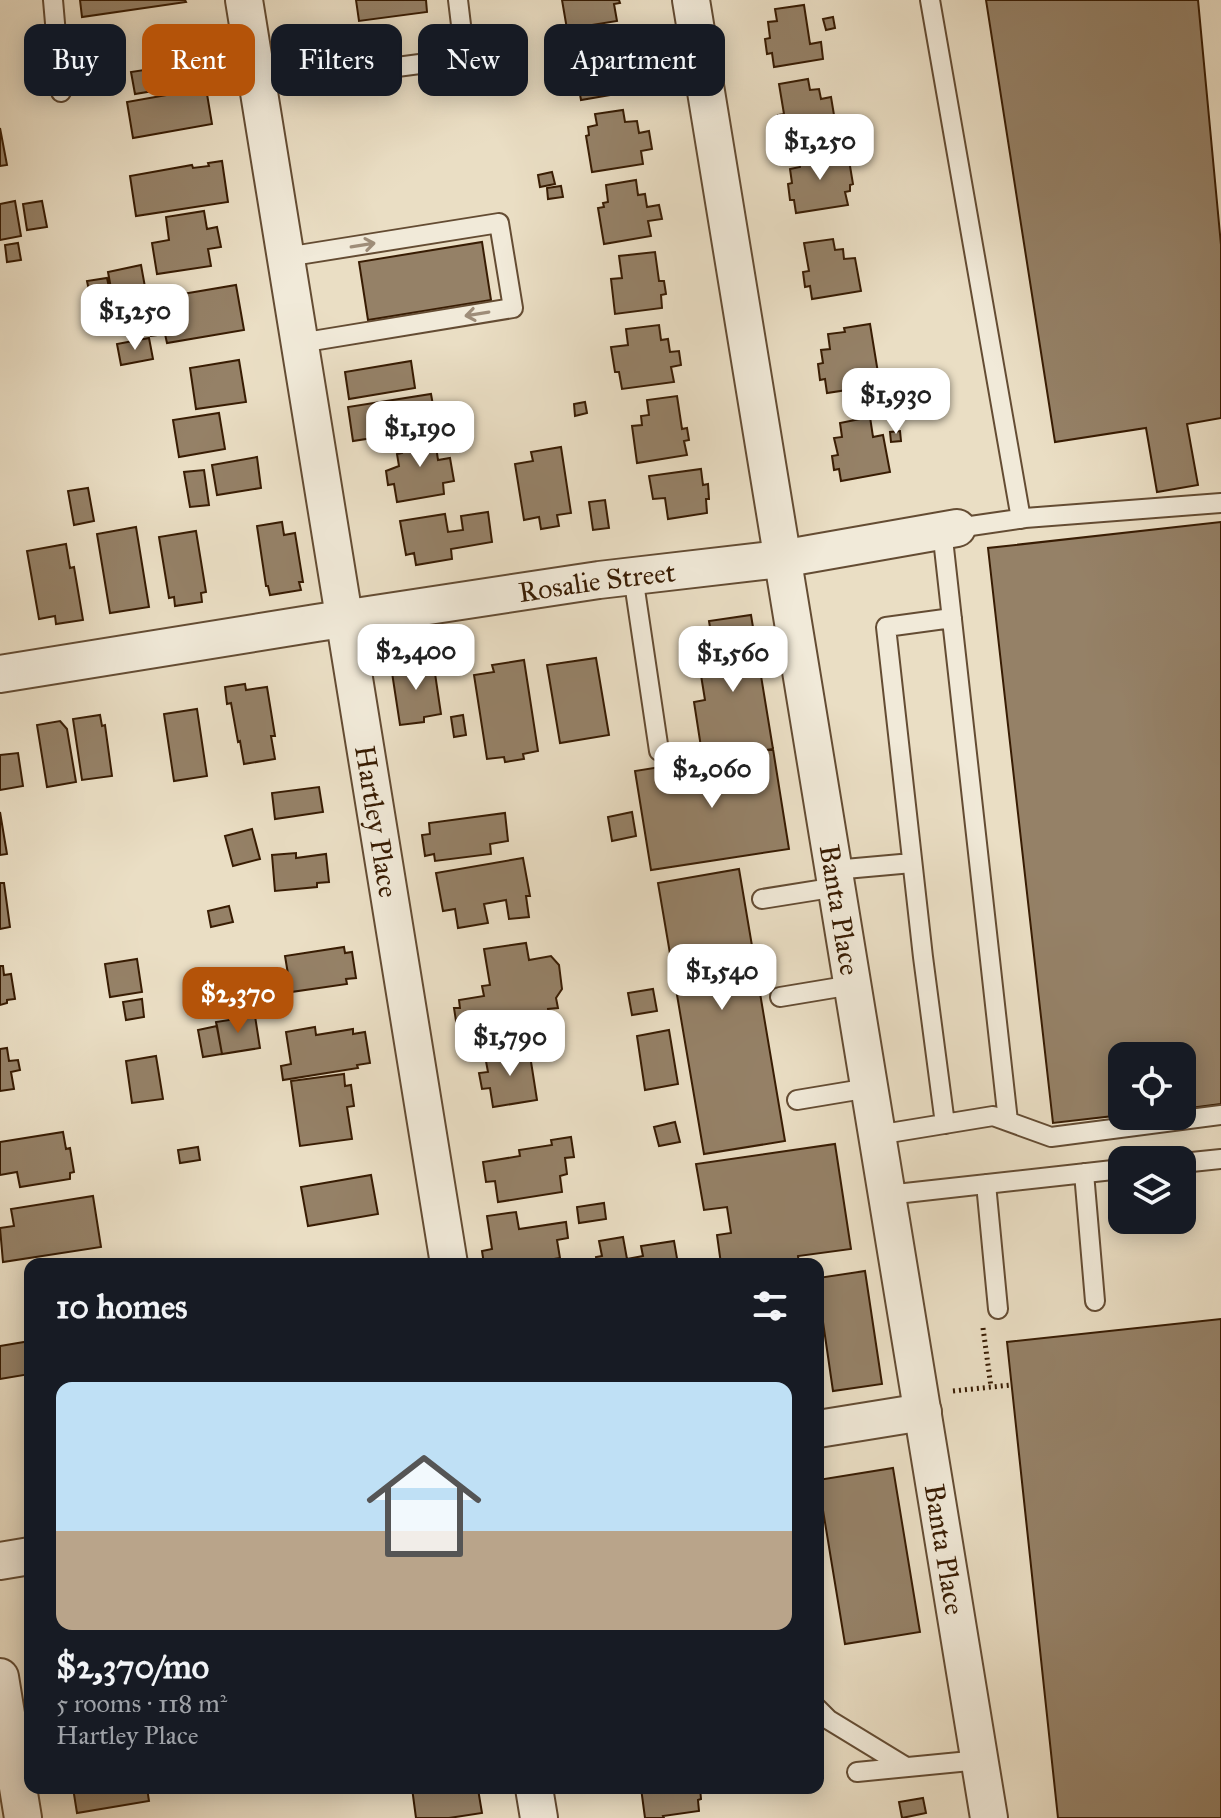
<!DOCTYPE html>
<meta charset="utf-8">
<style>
body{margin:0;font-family:"IM FELL Great Primer",serif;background:#242831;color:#f1f3f6;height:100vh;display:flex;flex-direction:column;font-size:30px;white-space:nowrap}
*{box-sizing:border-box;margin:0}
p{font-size:26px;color:#9ea1a6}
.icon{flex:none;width:44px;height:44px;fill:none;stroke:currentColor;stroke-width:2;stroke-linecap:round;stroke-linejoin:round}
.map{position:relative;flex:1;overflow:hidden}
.drawer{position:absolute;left:24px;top:1258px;width:800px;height:536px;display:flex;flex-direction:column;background:#171b24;border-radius:16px;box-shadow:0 4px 20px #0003}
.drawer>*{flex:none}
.top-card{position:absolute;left:24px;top:24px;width:800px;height:72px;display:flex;gap:16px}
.fabs{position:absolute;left:1108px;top:1042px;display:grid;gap:16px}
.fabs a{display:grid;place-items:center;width:88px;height:88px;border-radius:16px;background:#171b24;box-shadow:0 4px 20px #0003;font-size:40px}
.price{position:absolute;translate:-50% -68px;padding:0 18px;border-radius:16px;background:#fff;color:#222;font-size:26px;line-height:52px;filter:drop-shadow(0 2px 4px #0008)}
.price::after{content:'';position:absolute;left:50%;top:48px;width:24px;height:18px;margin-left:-12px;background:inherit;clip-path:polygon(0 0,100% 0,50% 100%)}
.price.active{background:#b45309;color:#fff}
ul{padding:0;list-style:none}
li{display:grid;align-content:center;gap:16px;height:424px;padding:0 32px}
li+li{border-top:2px solid #363941}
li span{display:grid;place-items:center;height:248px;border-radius:16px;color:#555}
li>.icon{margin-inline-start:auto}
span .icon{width:144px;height:144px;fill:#fffc;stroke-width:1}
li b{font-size:34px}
h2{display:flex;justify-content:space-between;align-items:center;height:96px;padding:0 32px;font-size:34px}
.pill{padding:0 28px;border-radius:16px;background:#171b24;box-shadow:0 4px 20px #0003;font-size:28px;line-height:72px}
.pill.active{background:#b45309;color:#fff}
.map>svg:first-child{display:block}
</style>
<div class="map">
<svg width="1221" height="1818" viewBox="0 0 1221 1818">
<rect width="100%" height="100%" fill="#eadec4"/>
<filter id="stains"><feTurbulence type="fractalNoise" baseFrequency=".0025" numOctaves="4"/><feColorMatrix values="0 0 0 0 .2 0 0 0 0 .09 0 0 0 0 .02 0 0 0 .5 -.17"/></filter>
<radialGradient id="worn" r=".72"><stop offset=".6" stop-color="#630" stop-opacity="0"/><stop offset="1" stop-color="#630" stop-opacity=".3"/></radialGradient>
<path fill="#958167" stroke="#381c03" stroke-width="2" d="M80 0H185L186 2 82 17Z
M356 0H426L427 12 359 21Z
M562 0H619L620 3 614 4 617 21 567 29Z
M986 0H1198L1221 245V418L1187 424 1198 485 1157 492 1146 428 1055 442Z
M804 5 810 44 821 42 823 59 774 67 772 53 767 54 765 39 770 38 768 22 777 21 775 9Z
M833 17 835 28 826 30 823 19Z
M612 38 615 50 622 49 624 63 631 62 633 76 625 78 628 92 581 100 575 67 579 66 578 59 586 58 583 42Z
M199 40 207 82 135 94 131 72 151 69 147 49Z
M808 79 810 90 819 89 821 99 831 97 837 133 787 141 785 127 780 128 778 115 784 114 779 84Z
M206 88 212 124 133 138 127 102Z
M623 110 625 122 637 121 639 133 649 131 652 149 641 151 643 164 592 172 586 136 589 135 588 127 597 125 595 114Z
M0 128 7 165 0 166Z
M827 149 830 163 849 160 853 184 850 185V191L845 192 848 205 796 213 794 200H790L788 184 792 183 790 169 800 167 799 154Z
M222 161 228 202 136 216 130 176 192 165 193 168 209 166 208 163Z
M552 172 555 184 540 187 538 175Z
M636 180 638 195 645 194 647 207 659 205 662 219 648 221 651 236 604 244 598 208 604 207 603 203 608 202 606 185Z
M561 186 563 197 548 199 547 188Z
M15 201 21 236 0 240V204Z
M42 201 47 227 27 230 23 204Z
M204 211 207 229 217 227 221 247 208 249 211 266 157 274 152 243 169 240 166 217Z
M833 239 835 250 843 249 844 259 855 258 861 291 812 299 810 286 805 287 803 272 809 271 804 243Z
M482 242 491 300 368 320 359 262Z
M18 243 21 260 7 262 5 245Z
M655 252 659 281H664L666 294 661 295 662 308 615 314 611 279 622 278 619 256Z
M141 265 145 287 112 294 108 272Z
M107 278 110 292 90 295 87 281Z
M236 285 244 330 167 343 165 334 151 336 146 310H149L147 300Z
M870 324 880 385 827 393 825 379 820 380 818 364 823 363 821 350 830 349 828 334 845 332 844 328Z
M659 325 661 340 668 339 670 352 679 351 681 365 671 367 674 382 622 389 619 372H615L611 347 628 345 626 329Z
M149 338 153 359 121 365 117 344Z
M239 360 246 402 196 409 190 368Z
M411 361 415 388 349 399 345 372Z
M431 394 437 428 353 441 348 407Z
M677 396 682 429 687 428 689 440 684 441 687 455 637 463 632 426 642 425 641 416 649 415 647 400Z
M585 402 587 413 575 416 574 404Z
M219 413 225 449 179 457 173 420Z
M870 417 873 437 883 435 890 472 841 481 839 469 834 470 832 456 838 455 834 438 842 437 840 423Z
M900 431 901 441 891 442 890 432Z
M434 433 438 460 450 458 454 481 443 483 444 494 397 502 394 484 388 485 386 471 399 466 397 454 402 453 400 438Z
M561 447 571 513 557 515 559 526 541 529 539 517 524 520 515 464 533 461 531 452Z
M257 457 261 488 217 495 212 465Z
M701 469 703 485 708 484 709 499H706L707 513 668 519 665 498 653 499 649 476Z
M204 470 209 505 190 507 184 472Z
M88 488 94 521 74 525 68 491Z
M605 500 609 528 593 530 589 502Z
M488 512 492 542 451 549 452 559 416 565 414 553 406 555 400 521 445 514 448 532 463 530 461 516Z
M282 522 284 535 295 533 303 582H299L301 590 270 595 268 586H266L257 526Z
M1221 522V1104L1182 1109V1056H1122V1115L1053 1123 988 548Z
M136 527 149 607 110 613 97 534Z
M196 531 206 592 201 593 202 602 175 606 174 597 169 598 159 537Z
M66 544 70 568 74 567 83 620 56 624 55 616 39 619 27 551Z
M751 615 773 749 703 760 694 702 705 700 700 669 716 666 709 621Z
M596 658 609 735 560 743 547 665Z
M433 660 441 714 424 717V722L400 725 391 666Z
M524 660 538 751 523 754 524 759 505 762 504 757 487 759 474 675 494 672 492 665Z
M245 684 246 690 267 687 275 736H271L275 759 244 764 240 741 238 742 231 703 227 704 225 687Z
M197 709 207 776 174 781 164 714Z
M100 715 102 726 105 725 112 776 82 780 73 719Z
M463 715 466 735 454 737 451 717Z
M60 721 67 729 76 782 47 787 37 725Z
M773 749 789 849 651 870 635 771Z
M18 753 23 786 0 790V755Z
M319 787 323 812 275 819 272 793Z
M0 812 7 854 0 855Z
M632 812 636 836 612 841 608 817Z
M505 813 508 841 490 844 491 854 435 861 434 854 425 856 422 835 430 834 429 823Z
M252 829 260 859 233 866 225 836Z
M296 853V858L326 854 329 882 317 883V887L275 891 272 855Z
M523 858 530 896H526L529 917 509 919 506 900 484 904 488 923 458 928 455 909 443 911 436 873Z
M739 869 785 1141 704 1154 658 883Z
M0 883H4L10 927 0 929Z
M229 906 233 922 211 927 208 911Z
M526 943 529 960 551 956 559 965 562 989 556 998 558 1008 548 1009 550 1025 465 1039 464 1033 458 1034 454 1008H460L459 1000 484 996 482 986 490 985 484 949Z
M344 947 345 953 352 952 356 978 346 979 347 984 291 992 285 956Z
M137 959 142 992 110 997 105 964Z
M0 966H3L4 975 11 974 15 999 7 1000V1003L0 1005Z
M253 977 258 1007 224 1012 219 983Z
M653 989 657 1011 632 1015 628 993Z
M142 999 144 1017 126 1020 123 1002Z
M255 1016 260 1048 222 1054 216 1022Z
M217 1026 222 1054 203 1057 198 1030Z
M315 1027 316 1035 353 1029V1034L365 1032 370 1063 357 1065 358 1068 283 1080 281 1066 291 1064 286 1032Z
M669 1030 678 1084 645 1090 637 1036Z
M7 1048 9 1061 18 1060 20 1070 11 1072 14 1089 0 1091V1049Z
M529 1049 537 1100 493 1107 490 1088 482 1089 479 1073 488 1072 485 1056Z
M156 1056 163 1099 132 1103 126 1061Z
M344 1074 345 1086 351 1085 354 1106 347 1107 352 1139 300 1146 291 1081Z
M675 1122 680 1142 659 1146 654 1127Z
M63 1132 66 1149 70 1148 74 1172 70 1173V1179L20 1187 17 1172 0 1175V1142Z
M571 1137 574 1157 565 1158 567 1174 560 1176 562 1192 498 1202 495 1181 486 1182 483 1162 520 1156 519 1150 552 1145 551 1140Z
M835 1144 851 1249 798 1256 799 1264H721L717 1235 731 1233 727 1207 704 1210 696 1164Z
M198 1147 200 1160 180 1163 178 1150Z
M371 1175 378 1214 308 1226 301 1187Z
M93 1196 101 1247 3 1262 0 1228 14 1226 11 1209Z
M604 1203 606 1219 579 1223 577 1207Z
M516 1212 519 1229 566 1222 568 1238 557 1240 560 1258 524 1264H484L482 1251 492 1249 487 1216Z
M623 1237 627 1259 643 1256 641 1246 674 1241 678 1264H597L596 1257 602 1256 599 1241Z
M865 1271 882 1384 833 1391 823 1322H818V1278Z
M1221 1319V1818H1058L1007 1342Z
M30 1341V1374L0 1379V1346Z
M893 1468 920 1632 845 1644 818 1480Z
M73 1788H147L149 1801 77 1813Z
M412 1788H486L478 1789 482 1813 449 1818H416Z
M641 1788H700L701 1799 698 1800 699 1811 663 1816 664 1818H645Z
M923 1798 926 1813 902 1818 899 1802Z"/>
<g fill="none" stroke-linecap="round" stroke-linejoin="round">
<defs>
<path id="service" d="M53 0 61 92
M930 0 1021 519
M257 77 318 68 344 74 465 58 458 0
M286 257 499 223 513 308 300 343
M957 528 1025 518 1221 503
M942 530 1008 1121
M633 576 659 751
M834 870 912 863
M762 899 837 887
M780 997 852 985
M797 1100 869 1088
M945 1124 923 957 886 627 952 618
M877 1135 993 1116 1051 1137 1221 1115
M1182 1163 1221 1159
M1084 1173 1095 1301
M986 1184 998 1309
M887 1195 1122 1169
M818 1709 829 1720 906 1767
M857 1772 980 1760"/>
<g id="minor">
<path id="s1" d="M244 0 449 1264"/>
<path id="s2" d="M691 0 989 1818"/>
<path id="s3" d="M0 674 316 623 599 580 781 559 957 528"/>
<path d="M818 1429 923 1412"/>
<path d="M0 1561 30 1556"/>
<path d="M0 1677 23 1818"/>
<path d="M534 1788 539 1818"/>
</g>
</defs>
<use href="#service" stroke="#644c33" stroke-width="22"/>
<use href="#minor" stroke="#644c33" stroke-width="40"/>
<path stroke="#381c03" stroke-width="5" stroke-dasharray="2 4" stroke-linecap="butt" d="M983 1328 991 1387
M953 1391 1011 1385"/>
<use href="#service" stroke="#f1ead9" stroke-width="18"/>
<use href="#minor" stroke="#f1ead9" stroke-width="36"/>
</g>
<defs><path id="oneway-shaft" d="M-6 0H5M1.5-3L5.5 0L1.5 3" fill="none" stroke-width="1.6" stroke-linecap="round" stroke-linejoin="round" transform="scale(2)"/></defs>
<g stroke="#9e8d79">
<use href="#oneway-shaft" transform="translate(363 245) rotate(-9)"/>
<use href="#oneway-shaft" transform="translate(477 314) rotate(171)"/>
</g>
<g text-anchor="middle" stroke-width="6" stroke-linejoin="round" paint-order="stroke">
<g font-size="28" fill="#381c03" stroke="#f1ead9">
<text dy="10" stroke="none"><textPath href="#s3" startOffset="604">Rosalie Street</textPath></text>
<text dy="10" stroke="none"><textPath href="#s1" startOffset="832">Hartley Place</textPath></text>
<text dy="10" stroke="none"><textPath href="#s2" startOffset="922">Banta Place</textPath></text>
<text dy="10" stroke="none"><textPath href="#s2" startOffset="1570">Banta Place</textPath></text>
</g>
</g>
<rect width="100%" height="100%" filter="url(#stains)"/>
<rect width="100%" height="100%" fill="url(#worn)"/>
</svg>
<div class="fabs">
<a><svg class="icon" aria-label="locate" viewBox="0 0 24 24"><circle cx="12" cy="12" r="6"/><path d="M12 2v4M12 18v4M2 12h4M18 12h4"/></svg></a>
<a><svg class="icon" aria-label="layers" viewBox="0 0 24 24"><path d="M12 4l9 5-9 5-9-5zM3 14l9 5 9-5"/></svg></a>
</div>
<b class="price" style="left:820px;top:182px">$1,250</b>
<b class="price" style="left:135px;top:352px">$1,250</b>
<b class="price" style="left:896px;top:436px">$1,930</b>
<b class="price" style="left:420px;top:469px">$1,190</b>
<b class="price" style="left:416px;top:692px">$2,400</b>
<b class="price" style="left:733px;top:694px">$1,560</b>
<b class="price" style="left:712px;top:810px">$2,060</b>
<b class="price" style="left:722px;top:1012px">$1,540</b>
<b class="price active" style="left:238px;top:1035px">$2,370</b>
<b class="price" style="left:510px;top:1078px">$1,790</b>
<div class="top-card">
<a class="pill">Buy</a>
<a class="pill active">Rent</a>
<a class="pill">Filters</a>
<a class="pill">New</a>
<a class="pill">Apartment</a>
</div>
<section class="drawer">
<h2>10 homes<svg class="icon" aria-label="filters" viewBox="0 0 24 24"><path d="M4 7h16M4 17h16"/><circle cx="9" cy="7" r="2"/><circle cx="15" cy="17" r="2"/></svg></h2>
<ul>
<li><span style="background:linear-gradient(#bfe0f5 60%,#b9a48a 0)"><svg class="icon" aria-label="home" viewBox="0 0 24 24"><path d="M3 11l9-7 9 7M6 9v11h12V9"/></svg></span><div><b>$2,370/mo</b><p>5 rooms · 118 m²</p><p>Hartley Place</p></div></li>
</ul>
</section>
</div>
